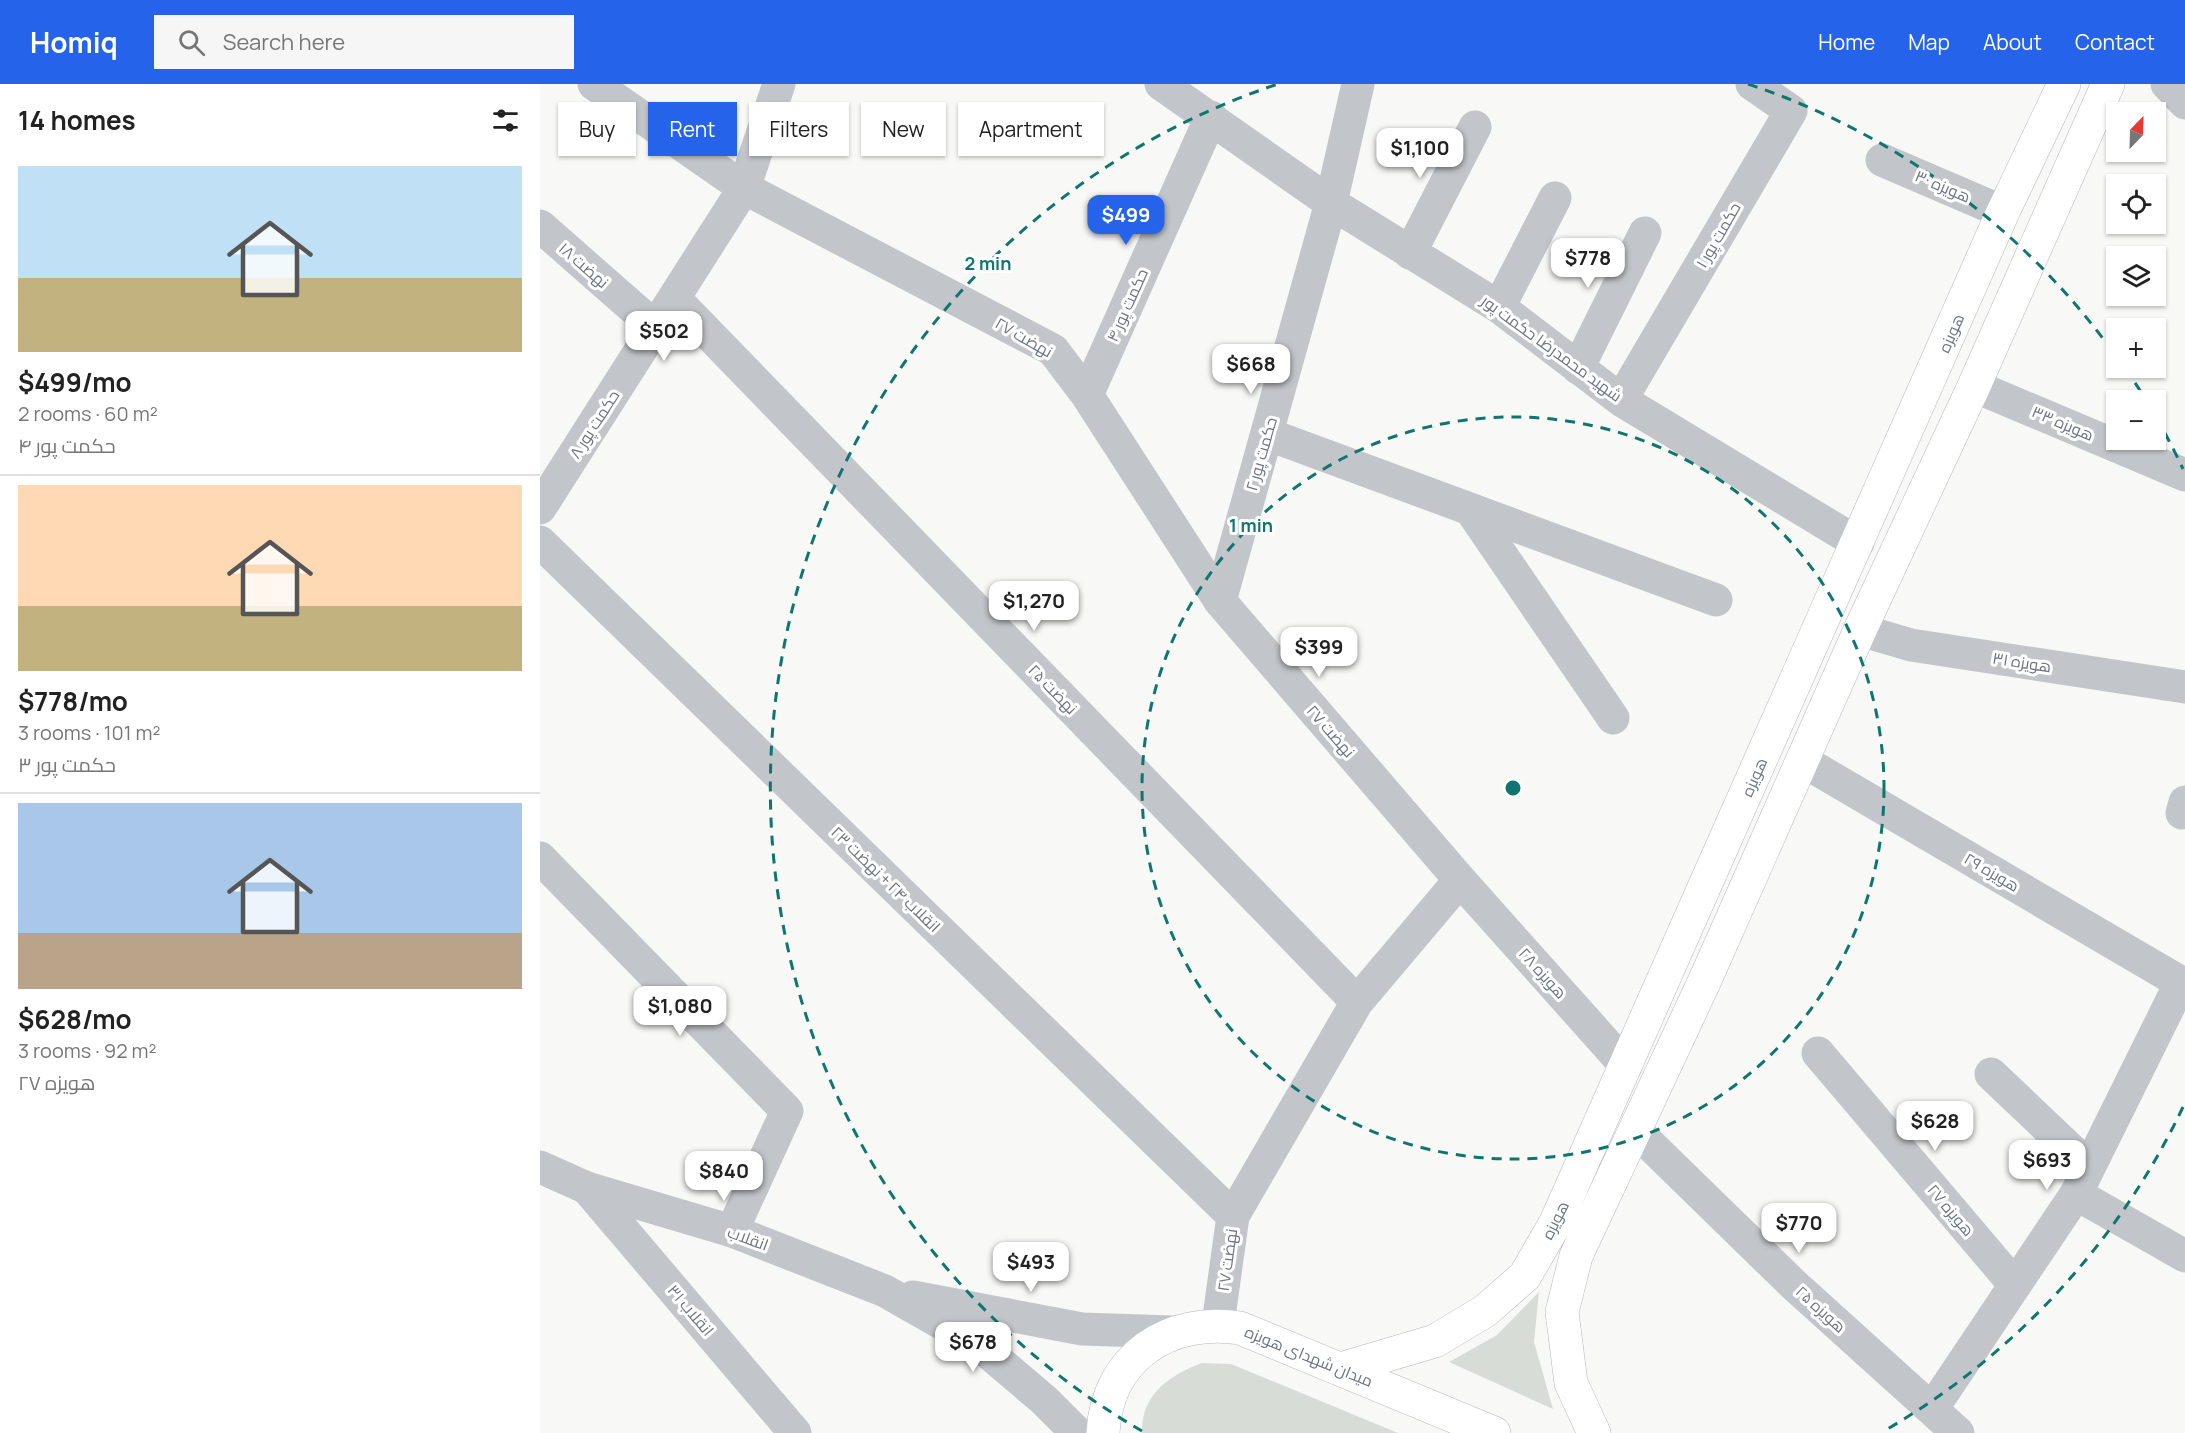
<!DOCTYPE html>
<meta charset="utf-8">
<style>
body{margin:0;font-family:Manrope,Cairo,sans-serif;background:#f6f6f6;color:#222;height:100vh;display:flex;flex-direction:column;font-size:22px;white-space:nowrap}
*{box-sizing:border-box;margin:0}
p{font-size:20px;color:#767676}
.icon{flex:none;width:33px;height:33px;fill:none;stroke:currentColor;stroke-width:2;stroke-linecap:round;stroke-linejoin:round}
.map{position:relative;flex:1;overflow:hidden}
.details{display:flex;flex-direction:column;background:#fff;width:540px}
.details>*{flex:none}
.guide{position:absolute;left:18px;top:18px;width:570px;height:54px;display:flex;gap:12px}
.needle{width:39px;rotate:23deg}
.buttons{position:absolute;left:1566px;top:18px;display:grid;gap:12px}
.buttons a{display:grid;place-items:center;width:60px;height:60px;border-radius:0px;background:#fff;box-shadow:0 2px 4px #0004;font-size:30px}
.price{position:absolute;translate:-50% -51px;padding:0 14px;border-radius:12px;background:#fff;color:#222;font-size:20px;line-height:39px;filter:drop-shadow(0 2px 3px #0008)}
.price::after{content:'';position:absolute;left:50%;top:36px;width:18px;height:14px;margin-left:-9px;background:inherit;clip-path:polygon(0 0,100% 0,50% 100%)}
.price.on{background:#2563eb;color:#fff}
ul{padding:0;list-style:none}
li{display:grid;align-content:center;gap:12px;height:318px;padding:0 18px}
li+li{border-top:2px solid #e0e0e0}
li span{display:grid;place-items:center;height:186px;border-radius:0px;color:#555}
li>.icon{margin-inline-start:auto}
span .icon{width:108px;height:108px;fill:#fffc;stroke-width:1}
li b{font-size:26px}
h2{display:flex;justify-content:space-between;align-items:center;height:72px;padding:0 18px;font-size:26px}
.chip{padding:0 21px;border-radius:0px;background:#fff;box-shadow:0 2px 4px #0004;font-size:21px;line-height:54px}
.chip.on{background:#2563eb;color:#fff}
header{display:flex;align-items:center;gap:36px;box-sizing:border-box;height:84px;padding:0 30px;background:#2563eb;color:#fff}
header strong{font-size:28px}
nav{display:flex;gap:33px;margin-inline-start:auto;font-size:21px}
.search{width:420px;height:54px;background:#f6f6f6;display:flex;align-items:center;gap:15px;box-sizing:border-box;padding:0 21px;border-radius:0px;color:#767676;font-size:22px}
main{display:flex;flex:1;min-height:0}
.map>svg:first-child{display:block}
</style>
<header>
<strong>Homiq</strong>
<div class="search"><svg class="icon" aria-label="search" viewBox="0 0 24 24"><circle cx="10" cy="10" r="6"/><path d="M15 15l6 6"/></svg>Search here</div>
<nav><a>Home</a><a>Map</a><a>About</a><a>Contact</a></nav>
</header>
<main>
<section class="details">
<h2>14 homes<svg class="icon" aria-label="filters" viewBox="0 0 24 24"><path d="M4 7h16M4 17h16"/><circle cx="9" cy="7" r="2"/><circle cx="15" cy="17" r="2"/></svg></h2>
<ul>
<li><span style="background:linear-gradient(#bfe0f5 60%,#c2b280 0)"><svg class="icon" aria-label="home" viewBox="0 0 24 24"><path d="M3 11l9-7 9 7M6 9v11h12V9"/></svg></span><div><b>$499/mo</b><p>2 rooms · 60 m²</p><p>حکمت پور ۴</p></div></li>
<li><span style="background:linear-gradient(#ffd9b3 65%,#c2b280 0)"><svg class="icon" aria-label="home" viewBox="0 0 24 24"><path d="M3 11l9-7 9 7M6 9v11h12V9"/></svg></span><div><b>$778/mo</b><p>3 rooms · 101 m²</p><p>حکمت پور ۳</p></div></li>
<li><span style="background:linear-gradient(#a9c7e8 70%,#b9a48a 0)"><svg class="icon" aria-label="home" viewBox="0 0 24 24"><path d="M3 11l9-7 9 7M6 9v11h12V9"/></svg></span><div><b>$628/mo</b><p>3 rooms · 92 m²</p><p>هویزه ۲۷</p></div></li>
</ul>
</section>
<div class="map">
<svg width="1645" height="1349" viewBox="0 0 1645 1349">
<rect width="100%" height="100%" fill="#f8f8f6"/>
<path fill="#d7ddd6" d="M999 1208 994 1258 1013 1325 909 1278 957 1251Z
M662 1279 691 1280 858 1349H602C601 1310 630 1291 662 1279Z"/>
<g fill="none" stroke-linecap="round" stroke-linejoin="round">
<defs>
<path id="primary" d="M800 1285 895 1257 945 1227 985 1192 1016 1138 1463 128 1524 0
M563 1349C567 1273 629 1233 700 1244L954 1349
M1054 1349 1031 1299 1022 1228 1036 1172 1165 896 1320 546 1434 302 1568 0"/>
</defs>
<use href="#primary" stroke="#b6b8bd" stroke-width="34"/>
<path stroke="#c2c5c9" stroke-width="33" d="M54 0 204 104 513 266 547 311 680 517 920 796 817 918 693 1132 678 1240
M621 0 791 119 959 223 1081 316 1318 459
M1627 0 1645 19
M1342 76 1463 128
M0 142 115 243
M870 169 935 43
M134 214 817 918
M959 223 1015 114
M1038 284 1105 149
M1434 302 1645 391
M547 311 671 33
M1081 316 1251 27 1212 0
M727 350 1176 516
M0 424 204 104 239 0
M930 425 1073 634
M0 458 693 1132
M680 517 791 119 818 0
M1320 546 1371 561 1645 603
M1263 677 1645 901
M1642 729 1645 718
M0 774 247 1027 192 1147
M920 796 1086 982
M1278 969 1474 1200
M1451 990 1549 1083
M1095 1046 1253 1200 1418 1349
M47 1104 255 1349
M1536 1110 1645 1172
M1392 1325 1536 1110 1641 898"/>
<path stroke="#c2c5c9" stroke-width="33" d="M0 1083 47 1104 192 1147 345 1207 438 1260 504 1316 537 1349
M373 1213 542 1245 633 1248"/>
<use href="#primary" stroke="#fff" stroke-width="33"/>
</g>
<g fill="none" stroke="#0f766e" stroke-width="3" stroke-dasharray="10 8">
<circle cx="973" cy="704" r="371"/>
<path d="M1643 1023A742 742 0 0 1 1344 1347M602 1347A742 742 0 0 1 738 0M1208 0A742 742 0 0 1 1573 268M1585 284A742 742 0 0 1 1606 316M1616 333A742 742 0 0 1 1643 385"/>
</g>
<g text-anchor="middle" stroke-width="6" stroke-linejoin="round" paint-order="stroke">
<g font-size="16" fill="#6a7485" stroke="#fff">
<text transform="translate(1403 102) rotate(23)" y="6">هویزه ۳۰</text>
<text transform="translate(1178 151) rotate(-60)" y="6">حکمت پور ۱</text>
<text transform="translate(44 181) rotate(41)" y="6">نهضت ۱۸</text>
<text transform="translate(587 221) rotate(-66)" y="6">حکمت پور ۴</text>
<text transform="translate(1411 249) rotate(-66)" y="6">هویزه</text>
<text transform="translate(484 253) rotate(30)" y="6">نهضت ۲۷</text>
<text transform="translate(1012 264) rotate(36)" y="6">شهید محمدرضا حکمت پور</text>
<text transform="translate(1523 339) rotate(23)" y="6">هویزه ۳۳</text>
<text transform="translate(54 340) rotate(-57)" y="6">حکمت پور ۸</text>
<text transform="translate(721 370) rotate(-74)" y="6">حکمت پور ۲</text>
<text transform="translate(1482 578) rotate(9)" y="6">هویزه ۳۱</text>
<text transform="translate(513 605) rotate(46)" y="6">نهضت ۲۵</text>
<text transform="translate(791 647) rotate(49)" y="6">نهضت ۲۷</text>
<text transform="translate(1214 693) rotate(-66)" y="6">هویزه</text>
<text transform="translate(1452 788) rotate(30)" y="6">هویزه ۲۹</text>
<text transform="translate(346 795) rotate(44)" y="6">انقلاب ۲۴ + نهضت ۲۳</text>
<text transform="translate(1003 889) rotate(48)" y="6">هویزه ۲۸</text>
<text transform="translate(1411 1126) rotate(50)" y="6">هویزه ۲۷</text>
<text transform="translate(1015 1136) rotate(-63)" y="6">هویزه</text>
<text transform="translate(208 1154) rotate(20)" y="6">انقلاب</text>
<text transform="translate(687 1176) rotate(-82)" y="6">نهضت ۲۷</text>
<text transform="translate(1281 1225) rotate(42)" y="6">هویزه ۲۵</text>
<text transform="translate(151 1226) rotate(50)" y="6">انقلاب ۳۱</text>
<text transform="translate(769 1272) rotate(22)" y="6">میدان شهدای هویزه</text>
</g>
</g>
<circle cx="973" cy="704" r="9" fill="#0f766e" stroke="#fff" stroke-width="3"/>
<g font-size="18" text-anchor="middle" font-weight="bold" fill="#0f766e" stroke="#fff" stroke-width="6" stroke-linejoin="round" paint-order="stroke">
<text x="448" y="186">2 min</text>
<text x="711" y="448">1 min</text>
</g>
</svg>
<div class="buttons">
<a><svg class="needle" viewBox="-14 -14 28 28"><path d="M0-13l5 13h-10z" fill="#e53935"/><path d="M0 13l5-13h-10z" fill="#767676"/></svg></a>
<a><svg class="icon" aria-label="locate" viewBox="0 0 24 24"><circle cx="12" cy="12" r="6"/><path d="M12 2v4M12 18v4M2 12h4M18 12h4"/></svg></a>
<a><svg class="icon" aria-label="layers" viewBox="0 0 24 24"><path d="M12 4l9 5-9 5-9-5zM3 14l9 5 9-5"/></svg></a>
<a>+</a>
<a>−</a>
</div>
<b class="price" style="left:880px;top:95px">$1,100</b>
<b class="price on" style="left:586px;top:162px">$499</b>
<b class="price" style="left:1048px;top:205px">$778</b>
<b class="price" style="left:124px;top:278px">$502</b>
<b class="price" style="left:711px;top:311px">$668</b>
<b class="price" style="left:494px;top:548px">$1,270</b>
<b class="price" style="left:779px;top:594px">$399</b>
<b class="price" style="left:140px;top:953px">$1,080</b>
<b class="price" style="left:1395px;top:1068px">$628</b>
<b class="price" style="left:1507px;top:1107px">$693</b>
<b class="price" style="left:184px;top:1118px">$840</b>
<b class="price" style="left:1259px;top:1170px">$770</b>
<b class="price" style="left:491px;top:1209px">$493</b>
<b class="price" style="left:433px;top:1289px">$678</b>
<div class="guide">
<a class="chip">Buy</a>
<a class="chip on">Rent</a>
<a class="chip">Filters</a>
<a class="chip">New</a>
<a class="chip">Apartment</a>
</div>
</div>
</main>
